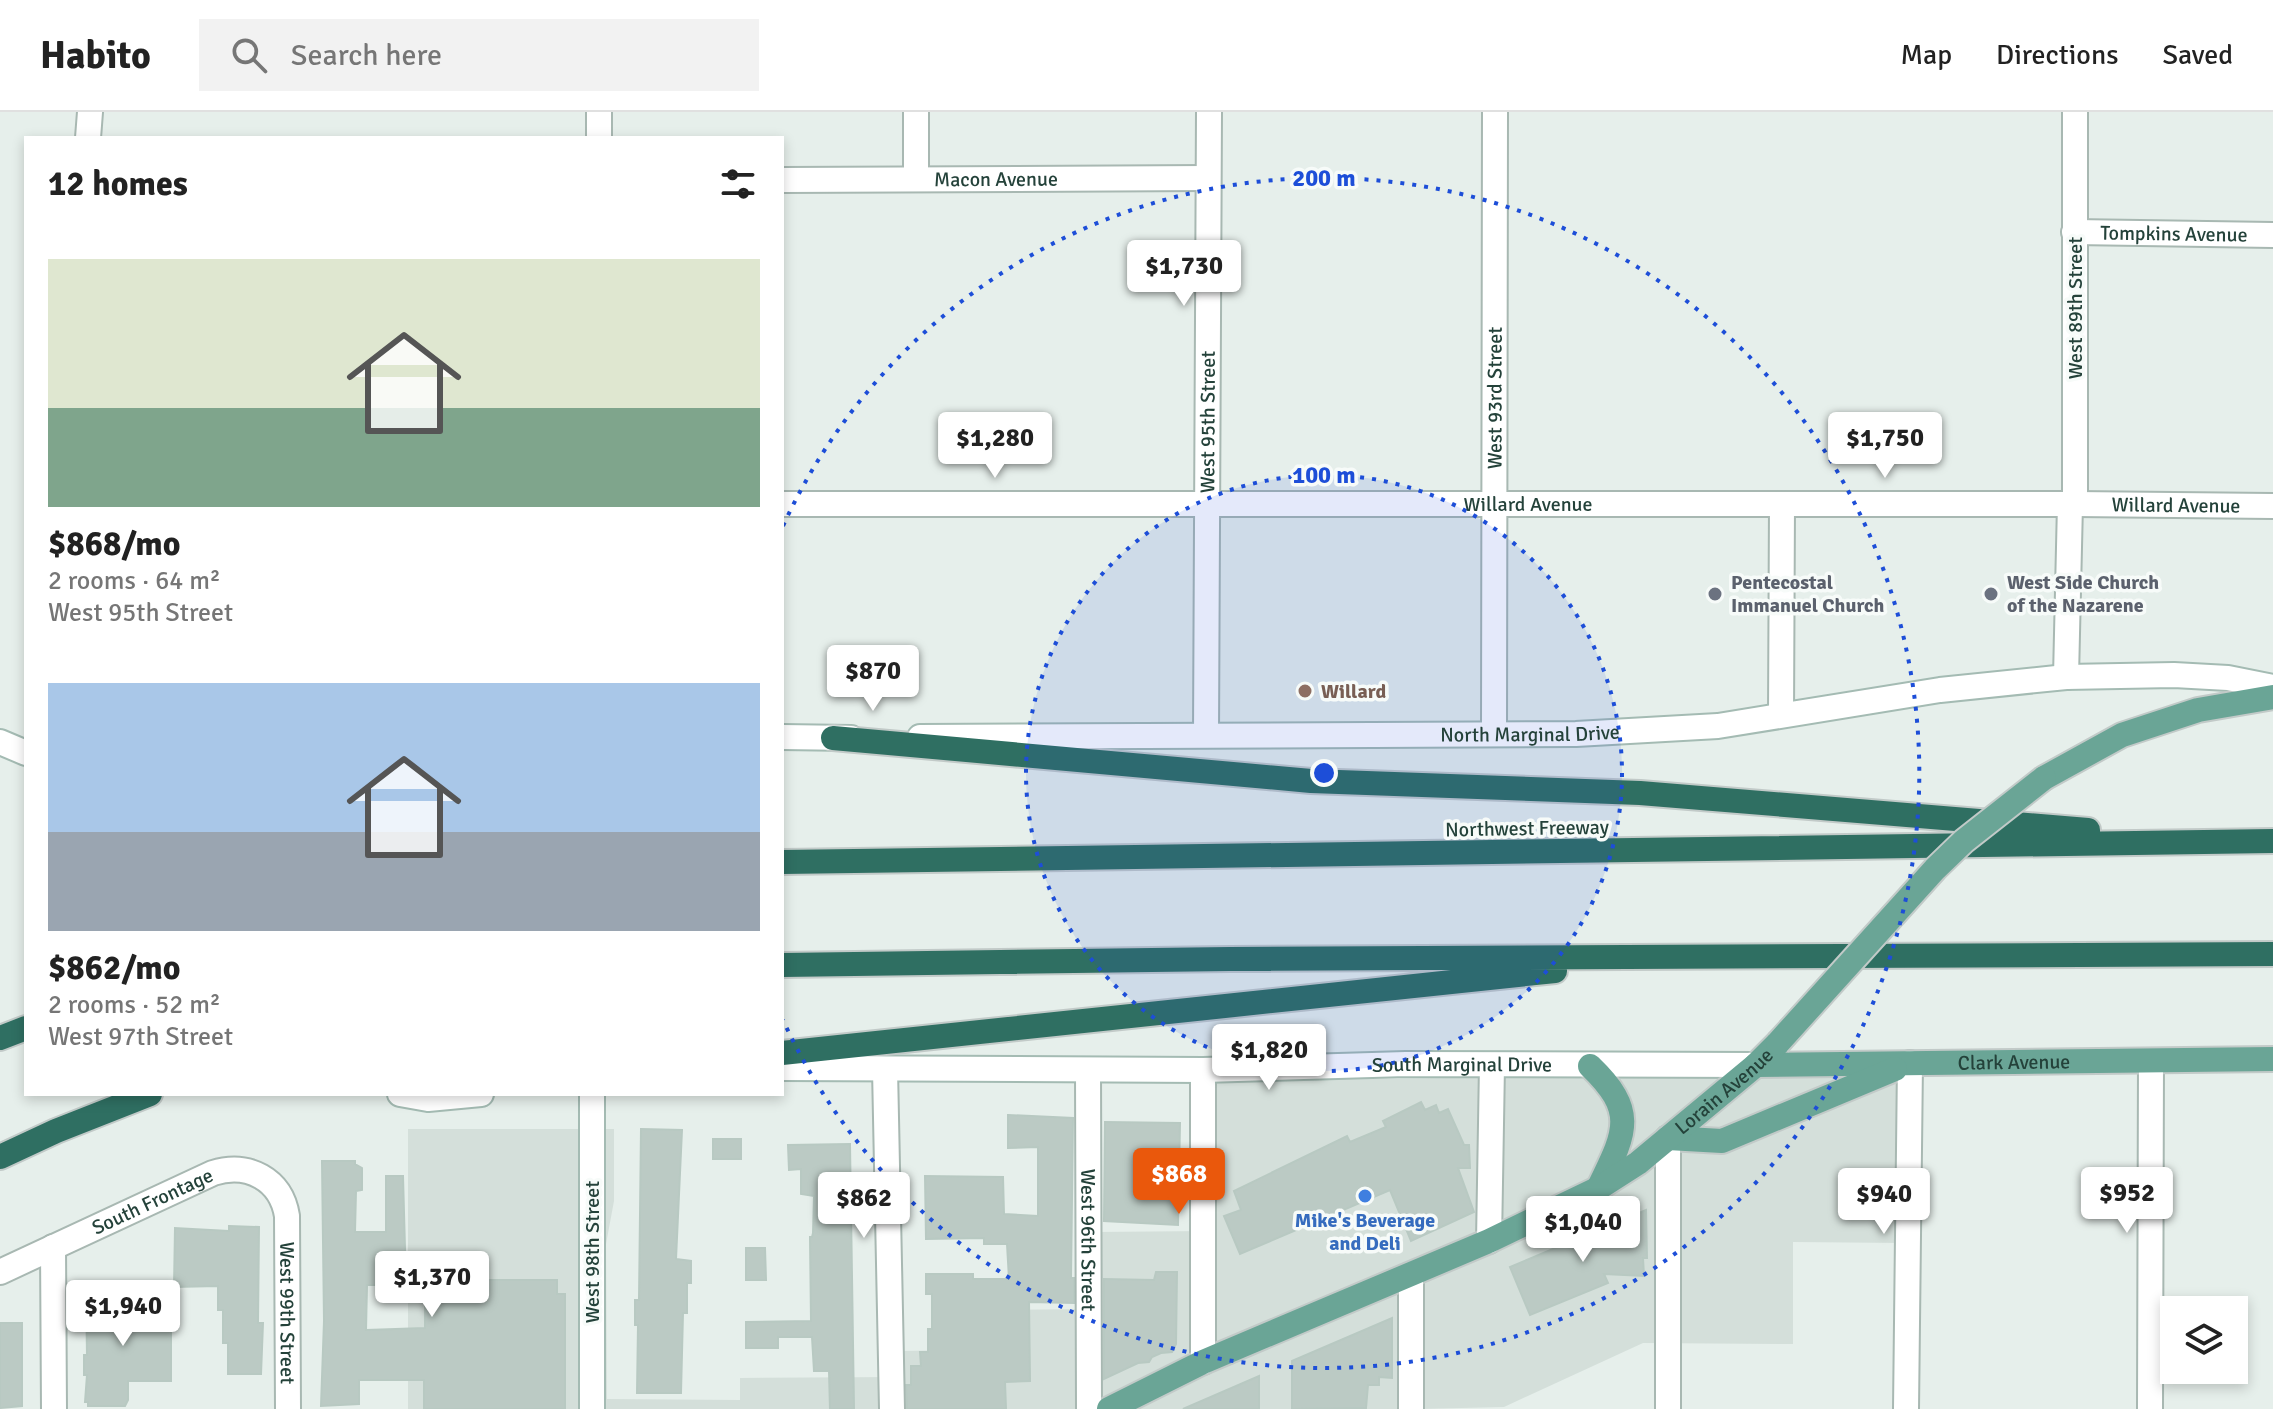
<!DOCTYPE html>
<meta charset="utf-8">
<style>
body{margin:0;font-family:Signika,sans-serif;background:#f2f2f2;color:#222;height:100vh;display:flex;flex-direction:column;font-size:30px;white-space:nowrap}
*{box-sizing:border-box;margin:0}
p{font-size:26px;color:#767676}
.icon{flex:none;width:44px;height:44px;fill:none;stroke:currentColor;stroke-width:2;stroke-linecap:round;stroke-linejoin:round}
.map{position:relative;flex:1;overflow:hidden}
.details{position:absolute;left:24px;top:24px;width:760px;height:960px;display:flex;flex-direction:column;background:#fff;border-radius:0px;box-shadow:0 4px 12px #0003}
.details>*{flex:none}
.controls{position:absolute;left:2160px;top:1184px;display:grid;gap:16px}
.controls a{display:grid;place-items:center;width:88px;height:88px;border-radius:0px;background:#fff;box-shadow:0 4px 12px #0003;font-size:40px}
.price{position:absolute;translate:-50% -68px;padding:0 18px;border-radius:8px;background:#fff;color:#222;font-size:26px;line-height:52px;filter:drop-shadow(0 2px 4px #0008)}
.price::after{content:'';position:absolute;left:50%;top:48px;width:24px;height:18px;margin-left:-12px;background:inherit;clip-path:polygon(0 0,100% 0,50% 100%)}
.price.on{background:#ea580c;color:#fff}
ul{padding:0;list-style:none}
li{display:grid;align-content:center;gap:16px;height:424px;padding:0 24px}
li span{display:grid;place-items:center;height:248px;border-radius:0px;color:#555}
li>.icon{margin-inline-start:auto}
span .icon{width:144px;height:144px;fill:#fffc;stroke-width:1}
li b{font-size:34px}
h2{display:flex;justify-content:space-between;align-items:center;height:96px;padding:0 24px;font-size:34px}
header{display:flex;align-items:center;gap:48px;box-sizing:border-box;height:112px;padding:0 40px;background:#fff;border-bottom:2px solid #e0e0e0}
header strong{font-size:38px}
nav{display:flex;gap:44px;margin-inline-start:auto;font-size:28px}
.search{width:560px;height:72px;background:#f2f2f2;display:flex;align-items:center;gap:20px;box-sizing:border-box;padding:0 28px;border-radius:0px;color:#767676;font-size:30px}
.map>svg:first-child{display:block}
</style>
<header>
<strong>Habito</strong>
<div class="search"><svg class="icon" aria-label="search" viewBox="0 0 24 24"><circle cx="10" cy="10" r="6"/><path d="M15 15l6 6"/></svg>Search here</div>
<nav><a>Map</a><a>Directions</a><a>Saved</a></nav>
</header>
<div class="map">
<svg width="2273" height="1297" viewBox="0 0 2273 1297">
<rect width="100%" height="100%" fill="#e6efeb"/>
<path fill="#d4dfda" d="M1903 960 1902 1131 1793 1130V1232L1643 1231 1504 1295 1419 1297H408V1017H614V1089L606 1132 607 1287 740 1288V1266L899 1265V1239L969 1238 1004 1198 1094 1197 1095 1120 1208 1119 1210 969Z"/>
<path fill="#bbcac4" stroke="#b8c9c2" stroke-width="2" d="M1421 990 1425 998 1436 993 1439 1001 1448 997 1464 1033H1469L1470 1056H1458L1474 1100 1411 1129 1390 1078 1240 1142 1224 1104 1241 1098 1234 1079 1347 1024 1350 1030 1386 1015 1383 1009Z
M1008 1003 1073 1006 1071 1166H1074V1191L1029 1190 1030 1269 1005 1270 1006 1297H907L906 1273H911V1254H921L920 1240H928V1217H932V1182H926V1162H973V1167H1009L1007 1132H984V1126L926 1127 925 1064 1003 1065 1004 1102 1038 1104V1035L1008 1036Z
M1105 1010 1180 1011 1178 1113 1104 1109Z
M641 1017 682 1018 676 1147 691 1149V1171H687V1201H683L681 1281H637L638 1213H635V1188H639Z
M713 1027H741V1047H713Z
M850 1032 854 1297H830L829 1259H814L812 1225H778V1236H746V1210L811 1209 810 1125H812L813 1121 814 1084 801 1082V1057L789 1058 788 1033Z
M322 1049H355V1052L362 1056V1078L356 1079 355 1120H386V1064H403L406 1173H367L366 1218 425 1216V1168H557V1182H565V1297H424V1268H359V1292L321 1294 324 1209Z
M1646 1098 1647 1146H1643L1644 1164 1604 1162 1608 1171 1530 1203 1510 1155Z
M229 1114 259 1115 258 1211H263L261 1262H228V1231H223V1198H218V1174L174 1175 175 1116 229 1119Z
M746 1136H765L766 1168H746Z
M1156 1160H1177L1176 1232 1172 1240 1161 1241 1152 1245 1149 1250 1138 1251 1104 1267V1167L1154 1168Z
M86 1177H118V1185H121V1209H154V1188H171V1269H128V1288L125 1294H88V1290H85L87 1263H84V1243H87Z
M1392 1206V1266L1379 1265V1273H1368L1366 1296 1292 1297V1249Z
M0 1211H22V1294L0 1296Z
M1259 1264V1297H1183Z"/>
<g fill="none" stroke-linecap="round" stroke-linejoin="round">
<defs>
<g id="street">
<path d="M599 0V26"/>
<path d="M916 0V67"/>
<path d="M2075 0V392"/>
<path d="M88 26 90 0"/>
<path id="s1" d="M782 68 1208 66"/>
<path id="s2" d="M2074 120 2273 123"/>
<path id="s3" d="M782 392H2075L2273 394"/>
<path d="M2066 565 2070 392"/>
<path d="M1781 603 1782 392"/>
<path id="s4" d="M1206 622 1209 0"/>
<path id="s5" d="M1494 622 1495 0"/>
<path d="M885 957 892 1297"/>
<path id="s6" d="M1088 958 1089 1297"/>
<path d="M1203 958V1250"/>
<path d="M1489 1129 1492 953"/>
<path d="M53 1135 54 1297"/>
<path id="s7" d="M0 1160 213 1061C248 1050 281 1067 287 1104L288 1297"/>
<path d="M1411 1163V1297"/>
<path d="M1668 1297V1026"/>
<path d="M1906 1297 1910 951"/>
<path d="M2150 1297 2151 949"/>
</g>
<g id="secondary">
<path d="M782 625 851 626"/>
<path id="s8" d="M920 625 1576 622 1718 614 1940 578 2066 565 2174 563 2228 566 2273 575"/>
<path d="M0 630 26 641"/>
<path id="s9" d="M782 956 1203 958 1406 952 1756 953"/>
<path d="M400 982 428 987 481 982"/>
<path d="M592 982V1297"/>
</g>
<g id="primary">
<path d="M2044 666 2122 623 2198 598 2273 585"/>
<path id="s10" d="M1756 953 2273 947"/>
<path d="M1590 954C1638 1000 1625 1021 1599 1075"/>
<path d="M1668 1026 1722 1029 1895 957"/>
<path id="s11" d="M1109 1297 1203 1250 1489 1129 1599 1076 1638 1051 1756 953 1778 931"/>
</g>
<path id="highway" d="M833 626 1311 669 1640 681 2088 718
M782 750 2273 729
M782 853 1230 847 2273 842
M0 926 26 916
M782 941 1555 859
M0 1045 56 1019 150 982"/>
</defs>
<use href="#street" stroke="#a8b8b2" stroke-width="28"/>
<use href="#secondary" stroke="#a4bbb3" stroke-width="28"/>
<use href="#primary" stroke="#c2cac8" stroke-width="28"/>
<use href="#highway" stroke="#c2cac8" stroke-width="28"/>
<use href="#street" stroke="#fff" stroke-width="24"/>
<use href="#secondary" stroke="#fff" stroke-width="24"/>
<use href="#primary" stroke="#6aa596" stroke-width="24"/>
<use href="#highway" stroke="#2f6f62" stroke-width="24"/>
<defs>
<path id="primary-bridge" d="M1778 931 1935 757 1964 729 2044 666"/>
</defs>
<use href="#primary-bridge" stroke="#c2cac8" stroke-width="28" stroke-linecap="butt"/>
<use href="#primary-bridge" stroke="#6aa596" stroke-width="24"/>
</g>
<circle cx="1324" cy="661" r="298" fill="#1d4ed8" fill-opacity=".12"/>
<g fill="none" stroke="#1d4ed8" stroke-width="4" stroke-dasharray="4 8">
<circle cx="1324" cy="661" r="298"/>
<path d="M783 414A595 595 0 1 1 783 908"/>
</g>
<g fill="#6b7280" stroke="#f7fbf9" stroke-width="3">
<circle cx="1715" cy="482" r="8"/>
<circle cx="1991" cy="482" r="8"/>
</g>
<circle fill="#8d6e63" stroke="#f7fbf9" stroke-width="3" cx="1305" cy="579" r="8"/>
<circle fill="#3f7fe0" stroke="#f7fbf9" stroke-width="3" cx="1365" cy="1084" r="8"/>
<g text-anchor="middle" stroke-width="7" stroke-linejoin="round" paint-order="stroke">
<g font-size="20" fill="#24423a" stroke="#f7fbf9">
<text dy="7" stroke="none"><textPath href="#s1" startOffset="214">Macon Avenue</textPath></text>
<text dy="7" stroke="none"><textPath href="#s2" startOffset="100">Tompkins Avenue</textPath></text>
<text transform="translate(2075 196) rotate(-90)" y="7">West 89th Street</text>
<text dy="7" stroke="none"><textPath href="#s5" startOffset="336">West 93rd Street</textPath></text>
<text dy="7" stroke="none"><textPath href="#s4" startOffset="312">West 95th Street</textPath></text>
<text dy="7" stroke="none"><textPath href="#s3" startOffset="746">Willard Avenue</textPath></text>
<text dy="7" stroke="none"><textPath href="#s3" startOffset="1394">Willard Avenue</textPath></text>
<text dy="7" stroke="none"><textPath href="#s8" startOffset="610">North Marginal Drive</textPath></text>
<text transform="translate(1527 716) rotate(-1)" y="7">Northwest Freeway</text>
<text dy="7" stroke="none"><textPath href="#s10" startOffset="258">Clark Avenue</textPath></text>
<text dy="7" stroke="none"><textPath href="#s9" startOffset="680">South Marginal Drive</textPath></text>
<text dy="7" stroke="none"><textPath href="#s11" startOffset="696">Lorain Avenue</textPath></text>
<text dy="7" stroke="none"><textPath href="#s7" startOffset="168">South Frontage</textPath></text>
<text dy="7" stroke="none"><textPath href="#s6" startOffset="170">West 96th Street</textPath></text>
<text transform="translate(592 1140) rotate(-90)" y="7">West 98th Street</text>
<text dy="7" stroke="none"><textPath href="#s7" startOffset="430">West 99th Street</textPath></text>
</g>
<g font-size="20" font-weight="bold" fill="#5b616d" stroke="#f7fbf9" text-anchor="start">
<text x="1731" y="477">Pentecostal<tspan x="1731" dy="23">Immanuel Church</tspan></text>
<text x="2007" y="477">West Side Church<tspan x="2007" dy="23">of the Nazarene</tspan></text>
</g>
<g font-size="20" font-weight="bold" fill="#785e54" stroke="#f7fbf9" text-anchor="start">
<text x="1321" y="586">Willard</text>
</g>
<g font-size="20" font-weight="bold" fill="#366cbe" stroke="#f7fbf9">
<text x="1365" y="1115">Mike's Beverage<tspan x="1365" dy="23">and Deli</tspan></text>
</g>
</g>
<circle cx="1324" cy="661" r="12" fill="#1d4ed8" stroke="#f7fbf9" stroke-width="4"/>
<g font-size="24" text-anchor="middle" font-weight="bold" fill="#1d4ed8" stroke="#f7fbf9" stroke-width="7" stroke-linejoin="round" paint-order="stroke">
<text x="1324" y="74">200 m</text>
<text x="1324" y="371">100 m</text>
</g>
</svg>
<div class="controls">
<a><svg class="icon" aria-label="layers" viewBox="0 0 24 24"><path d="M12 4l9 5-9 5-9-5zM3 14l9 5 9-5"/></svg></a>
</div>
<b class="price" style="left:1184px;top:196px">$1,730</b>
<b class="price" style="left:995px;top:368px">$1,280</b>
<b class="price" style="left:1885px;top:368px">$1,750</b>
<b class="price" style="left:873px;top:601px">$870</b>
<b class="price" style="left:1269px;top:980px">$1,820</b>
<b class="price on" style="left:1179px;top:1104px">$868</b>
<b class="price" style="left:2127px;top:1123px">$952</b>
<b class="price" style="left:1884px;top:1124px">$940</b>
<b class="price" style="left:864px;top:1128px">$862</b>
<b class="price" style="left:1583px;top:1152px">$1,040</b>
<b class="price" style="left:432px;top:1207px">$1,370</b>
<b class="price" style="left:123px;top:1236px">$1,940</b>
<section class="details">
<h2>12 homes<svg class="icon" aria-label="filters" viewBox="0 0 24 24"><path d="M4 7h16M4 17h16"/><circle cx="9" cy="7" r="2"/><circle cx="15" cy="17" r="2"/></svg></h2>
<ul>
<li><span style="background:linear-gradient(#dfe7d0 60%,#7fa58c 0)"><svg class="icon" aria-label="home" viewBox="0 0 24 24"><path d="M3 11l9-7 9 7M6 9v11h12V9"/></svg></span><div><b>$868/mo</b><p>2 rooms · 64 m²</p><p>West 95th Street</p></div></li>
<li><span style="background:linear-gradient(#a9c7e8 60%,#9aa5b1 0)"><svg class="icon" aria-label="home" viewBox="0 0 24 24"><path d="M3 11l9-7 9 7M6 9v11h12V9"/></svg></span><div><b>$862/mo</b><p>2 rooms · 52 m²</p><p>West 97th Street</p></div></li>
</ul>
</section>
</div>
